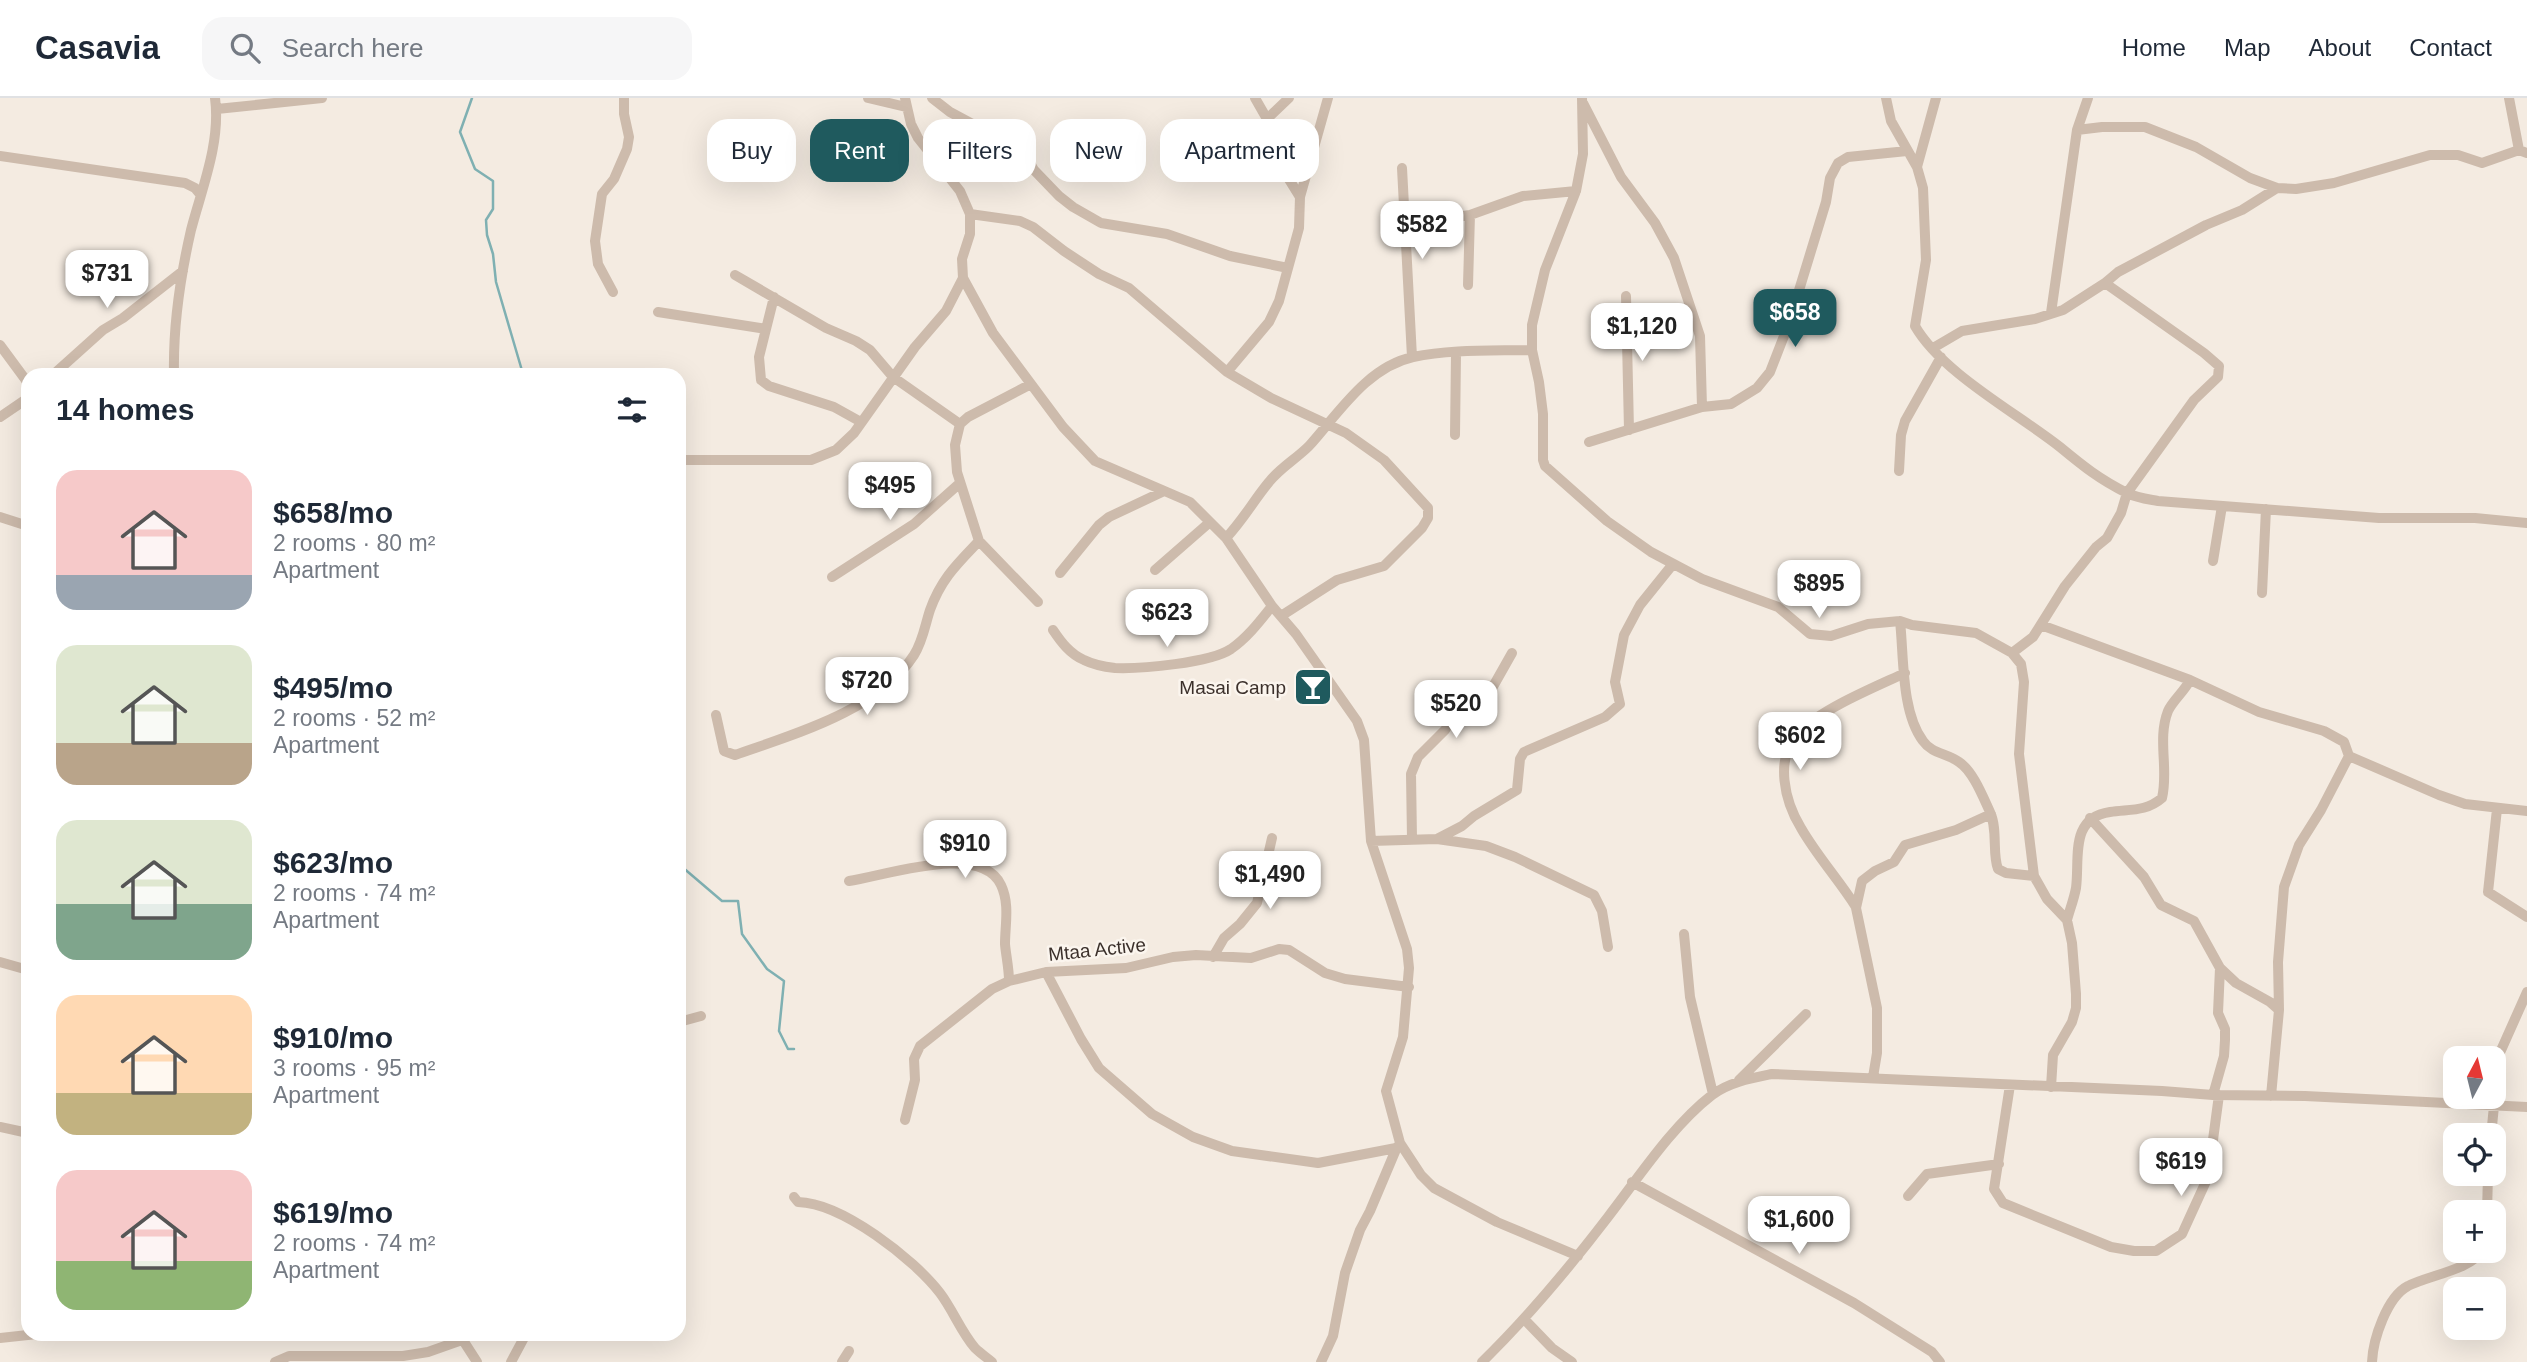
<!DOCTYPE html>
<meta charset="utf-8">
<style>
body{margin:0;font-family:Arial,sans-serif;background:#f6f6f7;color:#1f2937;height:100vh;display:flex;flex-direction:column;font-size:26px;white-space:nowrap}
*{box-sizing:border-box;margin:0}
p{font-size:23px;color:#747a83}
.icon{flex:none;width:38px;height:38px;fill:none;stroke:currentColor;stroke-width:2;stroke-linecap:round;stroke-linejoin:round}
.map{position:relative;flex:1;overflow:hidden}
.details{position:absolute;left:21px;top:270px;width:665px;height:973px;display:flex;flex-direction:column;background:#fff;border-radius:21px;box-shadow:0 7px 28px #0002}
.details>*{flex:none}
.banner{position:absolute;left:707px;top:21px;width:665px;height:63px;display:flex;gap:14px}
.needle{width:46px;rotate:7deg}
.tools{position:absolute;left:2443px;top:948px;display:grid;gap:14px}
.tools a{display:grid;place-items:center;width:63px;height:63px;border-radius:14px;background:#fff;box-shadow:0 7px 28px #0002;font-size:35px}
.price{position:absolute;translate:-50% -60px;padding:0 16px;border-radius:14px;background:#fff;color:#222;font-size:23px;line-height:46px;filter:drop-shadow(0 2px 4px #0008)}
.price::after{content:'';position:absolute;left:50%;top:42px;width:21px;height:16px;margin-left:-10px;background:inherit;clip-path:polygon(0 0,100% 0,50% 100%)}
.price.on{background:#1f5a5e;color:#fff}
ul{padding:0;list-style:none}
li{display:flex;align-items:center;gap:21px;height:175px;padding:0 35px}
li span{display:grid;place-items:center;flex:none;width:196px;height:140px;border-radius:21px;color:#555}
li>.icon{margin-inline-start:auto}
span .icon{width:84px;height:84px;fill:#fffc;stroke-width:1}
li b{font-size:30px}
h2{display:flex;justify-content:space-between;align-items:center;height:84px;padding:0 35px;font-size:30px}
.tag{padding:0 24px;border-radius:21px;background:#fff;box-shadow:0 7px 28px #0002;font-size:24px;line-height:63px}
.tag.on{background:#1f5a5e;color:#fff}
header{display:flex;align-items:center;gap:42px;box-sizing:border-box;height:98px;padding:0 35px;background:#fff;border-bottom:2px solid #e0e1e3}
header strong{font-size:33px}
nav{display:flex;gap:38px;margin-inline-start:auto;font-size:24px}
.search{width:490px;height:63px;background:#f6f6f7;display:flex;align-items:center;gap:18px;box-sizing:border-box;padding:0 24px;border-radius:21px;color:#747a83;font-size:26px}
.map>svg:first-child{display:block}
</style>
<header>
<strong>Casavia</strong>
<div class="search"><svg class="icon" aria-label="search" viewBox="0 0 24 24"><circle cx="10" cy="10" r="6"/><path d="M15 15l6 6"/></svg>Search here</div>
<nav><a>Home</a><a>Map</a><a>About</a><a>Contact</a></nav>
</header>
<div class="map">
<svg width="2527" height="1264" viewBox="0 0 2527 1264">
<rect width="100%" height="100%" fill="#f4ebe1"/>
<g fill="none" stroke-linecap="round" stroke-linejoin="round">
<path stroke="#7fb0b2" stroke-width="2.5" d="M472 0 460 34 475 71 493 83V111L486 122 487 137 493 156 496 184 523 276
M679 762 681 768 722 803H738L742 836 767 871 784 883 779 933 788 951H794"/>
<path stroke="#cdbbac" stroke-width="10" d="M868 0 906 9
M905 0 911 26 918 40 960 93 970 116V136L962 161 963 180 993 235 1063 329 1095 363 1190 404 1226 440 1272 508 1296 536 1357 623 1364 642 1371 743 1407 851 1409 870 1403 939 1386 993 1400 1045 1421 1077 1434 1090 1497 1124 1578 1158
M932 0 950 14 1023 53 1034 72 1059 98 1073 109 1101 125 1167 136 1230 158 1288 170
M1255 0 1267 21
M1582 0 1583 56 1576 93 1545 172 1532 227V252L1539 284 1543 316V362L1545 368 1607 423 1651 454 1702 481 1778 509 1810 536 1831 538 1868 526 1900 523 1912 527 1976 535 2012 555 2021 566 2024 584 2019 656 2034 778 2047 801 2067 822 2072 845 2076 896V910L2072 924 2053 957 2051 989
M1886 0 1891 23 1917 69 1923 90 1926 162 1915 228C1942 275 2017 315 2060 349 2083 368 2099 381 2127 395 2137 400 2147 401 2158 403L2379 420H2475L2527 425
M2509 0 2519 52 2527 55
M1583 5 1621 79 1655 125 1674 160 1700 238 1702 309
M217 11 322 0
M2077 32 2102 29H2145L2196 49 2250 80 2277 90 2296 91 2334 85 2430 57H2458L2482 65 2519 52
M0 58 185 85 195 90 200 96
M1917 69 1936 0
M1402 70 1412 259
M1300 99 1328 0
M970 116 1020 123 1033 129 1064 153 1099 176 1129 190 1227 274 1271 300 1346 335 1384 362 1428 410V420L1422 430 1384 468 1337 482 1281 518
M1406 120 1435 122 1470 117 1523 98 1576 93
M735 177 826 230 856 243 870 252 893 279 960 326
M2105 185 2118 174 2206 127 2242 112 2277 90
M1468 187 1470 117
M613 194 598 166 595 143 602 96 614 81 627 51 629 39 624 16V0
M1626 198 1629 332
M774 199 759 259 761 282 769 288 834 309 861 324
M658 214 766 231
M2051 215 2077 32 2088 0
M0 247 28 285
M1933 250 1962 233 2035 221 2063 212 2105 185 2204 255 2219 268 2218 279 2194 302 2127 395 2121 415 2107 440 2096 449 2065 488 2033 539 2012 555
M1227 274 1269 224 1279 203 1299 130 1300 99 1267 46 1264 35 1267 21 1289 0
M54 276 103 232 123 220 183 173
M174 276C173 228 180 180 191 132 202 90 221 44 215 0
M1031 286 968 319 960 326 955 347 957 374 979 443 1038 504
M0 319 28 300
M1455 337 1456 255
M1589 344 1702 309 1731 306 1757 290 1770 274 1789 225 1826 104 1830 80 1838 65 1848 59 1907 53
M679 362H811L836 352 854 335 915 249 946 213 963 180
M1899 373 1901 337 1905 323 1941 259
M0 419 28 428
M1226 440C1243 422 1254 402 1269 384 1280 370 1296 361 1309 348 1338 316 1367 269 1413 259 1451 251 1493 253 1532 252
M2213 463 2222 408
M1155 472 1210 424
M1060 475 1099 427 1109 419 1162 394
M832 479 914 426 960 385
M2262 495 2266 411
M1900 523C1904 558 1901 614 1923 643 1932 656 1947 655 1959 664 1973 673 1983 699 1990 714 1998 731 1992 756 1998 771L2006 775 2034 778
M2041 527 2190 582 2259 614 2324 633 2344 644 2349 658 2321 712 2299 747 2284 789 2278 864 2279 912 2271 998
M1053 532C1061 544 1070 556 1084 562 1092 566 1106 569 1115 570 1141 571 1210 565 1231 551 1248 539 1260 523 1272 508
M716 617 724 653 735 657C794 636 878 613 914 557 923 543 925 527 930 512 941 481 957 466 979 443
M2349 658 2439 697 2465 706 2527 713
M2497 711 2488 794 2527 819
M2090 720 2144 779 2161 807 2194 823 2220 870 2236 885 2270 904 2279 912
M1412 741 1411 676 1418 659 1445 632 1454 617 1486 601 1512 555
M1437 741 1462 728 1474 718 1517 692 1520 661 1524 654 1605 619 1620 606 1615 584 1624 537 1640 507 1673 466
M1371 743 1437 741 1486 748 1515 759 1594 797 1602 813 1608 849
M849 783C885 778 981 744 1001 787 1010 806 1005 827 1005 846 1006 858 1009 870 1009 883
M1856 809C1839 782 1817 758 1801 730 1785 704 1774 661 1798 635 1821 611 1875 589 1905 575
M2067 822C2070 811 2074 801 2076 790 2080 760 2069 720 2110 714 2129 711 2146 714 2162 700 2169 672 2157 641 2168 613 2173 602 2184 594 2190 582
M1684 836 1690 899 1713 996
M1213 859 1224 840 1240 826 1257 805 1272 740
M0 864 28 872
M1046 874 1081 941 1099 970 1152 1016 1193 1039 1232 1053 1318 1065 1396 1050
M679 924 701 918
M2494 968 2527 894
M1873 979 1877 955V910L1856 810 1862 783 1875 773 1894 764 1905 747 1956 732 1991 716
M1739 982 1806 916
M2010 987 1994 1091 2003 1105 2111 1149 2134 1153H2156L2182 1136 2208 1079 2219 997
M2213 997 2224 958 2225 942V931L2218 915 2220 870
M2490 999 2494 1008 2491 1038
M905 1022 915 982 914 961 920 948 992 891 1009 883 1046 874 1126 870 1173 859 1196 857 1251 860 1279 851 1289 852 1325 875 1345 881 1409 889
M0 1029 28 1035
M1632 1084 1854 1205 1932 1254 1940 1264
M1908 1098 1927 1076 1999 1066
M794 1099 798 1104C842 1105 914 1161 940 1195 953 1212 961 1234 975 1250 980 1255 986 1259 992 1264
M2487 1115 2488 1076
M1525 1222 1552 1250 1572 1264
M459 1236 477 1264
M0 1240 37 1236
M275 1264 289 1258H403L428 1254 462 1242
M511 1264 526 1236
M842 1264 849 1253
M1321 1264 1333 1238 1345 1175 1360 1132 1370 1113 1397 1049
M1482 1264C1528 1219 1569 1170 1608 1119 1639 1079 1672 1028 1712 997 1729 984 1752 980 1772 976L2162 993 2213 997 2305 998 2527 1009
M2372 1264C2373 1241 2387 1199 2408 1188 2426 1178 2473 1171 2481 1153"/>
</g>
<defs>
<symbol id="bar-square" viewBox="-11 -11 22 22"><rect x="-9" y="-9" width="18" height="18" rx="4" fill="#1f5a5e" stroke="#fbf5ee"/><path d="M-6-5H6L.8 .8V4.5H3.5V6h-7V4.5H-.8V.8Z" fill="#fff"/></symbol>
</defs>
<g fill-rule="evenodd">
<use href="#bar-square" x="1291" y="567" width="44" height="44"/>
</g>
<g text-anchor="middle" stroke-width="5" stroke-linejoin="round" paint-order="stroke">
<g font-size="19" fill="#3b302b" stroke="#fbf5ee" text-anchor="end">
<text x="1286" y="596">Masai Camp</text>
</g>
<g font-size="19" fill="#3b302b" stroke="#fbf5ee">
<text transform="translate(1097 851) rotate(-6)" y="7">Mtaa Active</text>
</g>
</g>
</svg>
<div class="tools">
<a><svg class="needle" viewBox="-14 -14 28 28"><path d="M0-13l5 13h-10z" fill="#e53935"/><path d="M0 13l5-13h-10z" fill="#747a83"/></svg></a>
<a><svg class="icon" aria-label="locate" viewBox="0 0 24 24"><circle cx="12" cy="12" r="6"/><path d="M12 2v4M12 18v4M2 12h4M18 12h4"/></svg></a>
<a>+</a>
<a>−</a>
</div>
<b class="price" style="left:1422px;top:163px">$582</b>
<b class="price" style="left:107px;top:212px">$731</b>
<b class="price on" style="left:1795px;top:251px">$658</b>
<b class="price" style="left:1642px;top:265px">$1,120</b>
<b class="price" style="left:890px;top:424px">$495</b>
<b class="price" style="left:1819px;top:522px">$895</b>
<b class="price" style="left:1167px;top:551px">$623</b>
<b class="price" style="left:867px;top:619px">$720</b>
<b class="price" style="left:1456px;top:642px">$520</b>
<b class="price" style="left:1800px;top:674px">$602</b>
<b class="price" style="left:965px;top:782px">$910</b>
<b class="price" style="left:1270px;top:813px">$1,490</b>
<b class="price" style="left:2181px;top:1100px">$619</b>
<b class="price" style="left:1799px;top:1158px">$1,600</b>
<div class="banner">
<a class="tag">Buy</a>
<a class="tag on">Rent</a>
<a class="tag">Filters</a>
<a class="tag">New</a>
<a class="tag">Apartment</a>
</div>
<section class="details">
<h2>14 homes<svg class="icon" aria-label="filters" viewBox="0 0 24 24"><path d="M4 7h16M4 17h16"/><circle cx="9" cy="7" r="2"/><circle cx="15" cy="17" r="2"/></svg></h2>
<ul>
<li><span style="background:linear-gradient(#f6c9c9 75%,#9aa5b1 0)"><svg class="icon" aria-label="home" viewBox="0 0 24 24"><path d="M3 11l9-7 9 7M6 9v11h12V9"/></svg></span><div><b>$658/mo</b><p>2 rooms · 80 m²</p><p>Apartment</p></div></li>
<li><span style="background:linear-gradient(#dfe7d0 70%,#b9a48a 0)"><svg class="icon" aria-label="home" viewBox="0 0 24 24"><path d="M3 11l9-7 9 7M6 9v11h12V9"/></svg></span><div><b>$495/mo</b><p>2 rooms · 52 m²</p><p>Apartment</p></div></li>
<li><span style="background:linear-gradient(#dfe7d0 60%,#7fa58c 0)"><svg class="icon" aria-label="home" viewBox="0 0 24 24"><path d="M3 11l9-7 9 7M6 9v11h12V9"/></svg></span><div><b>$623/mo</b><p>2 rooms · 74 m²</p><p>Apartment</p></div></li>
<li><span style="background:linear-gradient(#ffd9b3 70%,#c2b280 0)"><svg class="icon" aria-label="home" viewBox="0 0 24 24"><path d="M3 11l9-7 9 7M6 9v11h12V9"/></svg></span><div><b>$910/mo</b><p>3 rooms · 95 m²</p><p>Apartment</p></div></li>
<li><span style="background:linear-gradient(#f6c9c9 65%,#8fb573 0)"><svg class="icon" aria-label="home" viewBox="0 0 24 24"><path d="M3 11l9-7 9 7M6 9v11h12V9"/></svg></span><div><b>$619/mo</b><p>2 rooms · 74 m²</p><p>Apartment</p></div></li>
</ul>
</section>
</div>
